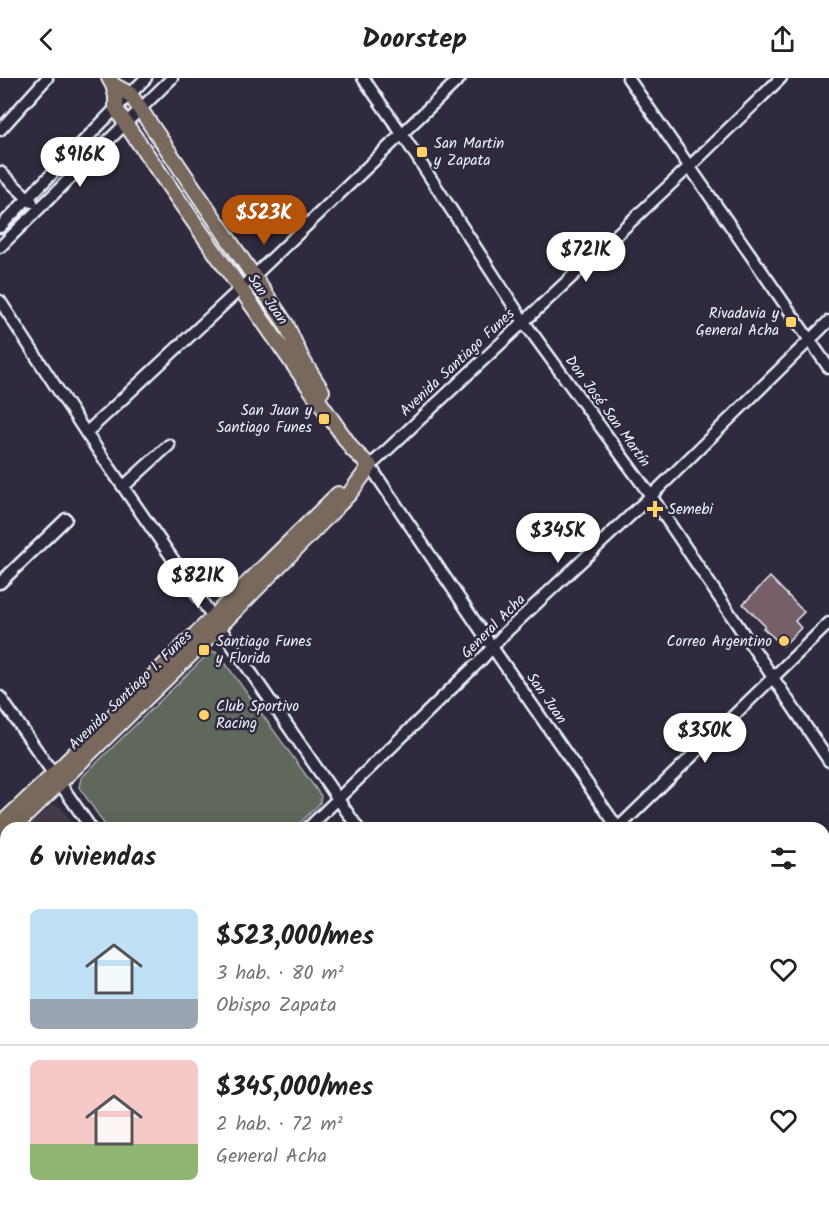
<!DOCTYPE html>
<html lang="es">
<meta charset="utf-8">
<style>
body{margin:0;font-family:Kalam,sans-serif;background:#f2f2f2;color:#222;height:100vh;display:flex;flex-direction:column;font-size:22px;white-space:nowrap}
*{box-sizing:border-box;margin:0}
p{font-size:20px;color:#767676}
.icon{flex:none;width:33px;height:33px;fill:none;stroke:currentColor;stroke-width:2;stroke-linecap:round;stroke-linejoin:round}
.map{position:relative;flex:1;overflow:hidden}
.drawer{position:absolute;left:0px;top:744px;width:830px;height:386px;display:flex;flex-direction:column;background:#fff;border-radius:18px 18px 0 0;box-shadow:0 6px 24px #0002}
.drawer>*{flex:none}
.price{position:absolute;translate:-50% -51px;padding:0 14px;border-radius:21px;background:#fff;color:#222;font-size:20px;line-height:39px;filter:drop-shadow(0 2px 3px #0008)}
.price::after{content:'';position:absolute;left:50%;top:36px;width:18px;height:14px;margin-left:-9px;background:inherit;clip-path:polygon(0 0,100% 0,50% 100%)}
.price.current{background:#b45309;color:#fff}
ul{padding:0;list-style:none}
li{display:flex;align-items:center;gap:18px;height:150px;padding:0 30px}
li+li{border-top:2px solid #e0e0e0}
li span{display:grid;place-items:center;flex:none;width:168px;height:120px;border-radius:9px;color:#555}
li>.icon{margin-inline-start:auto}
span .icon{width:72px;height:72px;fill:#fffc;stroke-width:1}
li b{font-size:26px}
h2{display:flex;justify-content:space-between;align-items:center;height:72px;padding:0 30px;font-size:26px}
header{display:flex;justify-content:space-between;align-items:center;height:78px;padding:0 30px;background:#fff;font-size:27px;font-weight:600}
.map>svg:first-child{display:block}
</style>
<header><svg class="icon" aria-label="back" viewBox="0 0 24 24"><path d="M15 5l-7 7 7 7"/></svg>Doorstep<svg class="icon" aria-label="share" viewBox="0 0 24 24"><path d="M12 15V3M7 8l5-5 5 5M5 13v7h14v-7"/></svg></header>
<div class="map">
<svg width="829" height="1129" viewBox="0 0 829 1129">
<rect width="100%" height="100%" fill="#2f2a3d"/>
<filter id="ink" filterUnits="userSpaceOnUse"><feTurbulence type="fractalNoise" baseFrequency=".0167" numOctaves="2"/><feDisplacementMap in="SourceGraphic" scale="12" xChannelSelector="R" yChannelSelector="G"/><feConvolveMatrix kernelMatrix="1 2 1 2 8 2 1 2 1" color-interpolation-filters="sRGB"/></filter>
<g filter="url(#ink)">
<path fill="#453a4a" d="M53 726 61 729 75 750H26Z
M6 768V836L0 827V773Z"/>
<path fill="#61685b" stroke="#a4acaa" stroke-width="1.5" d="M211 573 218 575 321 718 320 725 295 750H107L79 709 81 700Z
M6 879V1016L0 1008V884Z
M829 884V999L824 991V889Z"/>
<path fill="#775f68" stroke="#e8f1f8" stroke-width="1.5" d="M770 499 804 534 795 543 801 550 783 568 763 550 765 548 743 526Z"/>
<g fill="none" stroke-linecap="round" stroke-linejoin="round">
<defs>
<path id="minor" d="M363 0 402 56 524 244 651 418 829 683
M628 0 829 290
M0 52 47 0
M0 94 32 124
M0 149 116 30 146 0
M0 169 172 0
M0 223 86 355 358 750
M86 355 254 198 460 0
M123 409 169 367
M0 505 66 441
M0 619 91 750
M308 750 481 582 505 555 651 418 829 243
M618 750 492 569 370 388 689 89 781 0
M618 750 829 545
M824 861 829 856
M824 1031 829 1039
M0 1034 6 1042
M67 1124 71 1129
M351 1124 355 1129
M619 1124 623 1129
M229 1129 235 1124
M539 1129 545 1124"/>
<path id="major" d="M109 0 113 7 116 18V30L125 45 353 372 370 388
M113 7 130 16 140 31 286 246 302 281 322 313
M0 747 54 696 338 416
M13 750 219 549 331 435 350 415 370 388
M0 762 6 756"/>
</defs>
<use href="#minor" stroke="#e8f1f8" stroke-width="15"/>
<use href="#major" stroke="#e8f1f8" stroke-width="18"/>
<path stroke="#e8f1f8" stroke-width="1.5" stroke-dasharray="4.5 4.5" stroke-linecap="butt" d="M824 934H829"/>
<use href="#minor" stroke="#2f2a3d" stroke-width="10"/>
<use href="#major" stroke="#78695c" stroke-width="14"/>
</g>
</g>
<g fill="#ffd166" stroke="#2f2a3d" stroke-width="2">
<rect x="416" y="68" width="12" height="12" rx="3"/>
<rect x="785" y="238" width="12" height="12" rx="3"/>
<rect x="318" y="335" width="12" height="12" rx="3"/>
<path d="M652 422h6v6h6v6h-6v6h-6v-6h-6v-6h6z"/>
<circle cx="784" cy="563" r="6"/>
<rect x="198" y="566" width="12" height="12" rx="3"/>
<circle cx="204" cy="637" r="6"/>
</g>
<g text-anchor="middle" stroke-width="5" stroke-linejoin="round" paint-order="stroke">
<g font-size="15" fill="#e8f1f8" stroke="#2f2a3d" text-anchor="start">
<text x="434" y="70">San Martin<tspan x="434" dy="17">y Zapata</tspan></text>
<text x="779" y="240" text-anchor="end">Rivadavia y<tspan x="779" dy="17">General Acha</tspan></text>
<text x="312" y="337" text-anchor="end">San Juan y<tspan x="312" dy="17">Santiago Funes</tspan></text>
<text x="668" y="436">Semebi</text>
<text x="216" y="568">Santiago Funes<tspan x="216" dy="17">y Florida</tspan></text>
<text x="772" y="568" text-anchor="end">Correo Argentino</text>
<text x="216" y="633">Club Sportivo<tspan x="216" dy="17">Racing</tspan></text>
</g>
<g font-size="15" fill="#e8f1f8" stroke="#2f2a3d">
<text transform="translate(268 221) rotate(55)" y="5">San Juan</text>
<text transform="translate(457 284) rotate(-43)" y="5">Avenida Santiago Funes</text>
<text transform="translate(608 333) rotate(54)" y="5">Don José San Martín</text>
<text transform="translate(493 548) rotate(-45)" y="5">General Acha</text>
<text transform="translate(130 612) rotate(-44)" y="5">Avenida Santiago I. Funes</text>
<text transform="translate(547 620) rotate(55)" y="5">San Juan</text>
</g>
</g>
</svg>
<b class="price" style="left:80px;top:110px">$916K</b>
<b class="price current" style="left:264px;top:168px">$523K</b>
<b class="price" style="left:586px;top:205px">$721K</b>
<b class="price" style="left:558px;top:486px">$345K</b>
<b class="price" style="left:198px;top:531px">$821K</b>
<b class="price" style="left:705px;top:686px">$350K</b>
<section class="drawer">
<h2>6 viviendas<svg class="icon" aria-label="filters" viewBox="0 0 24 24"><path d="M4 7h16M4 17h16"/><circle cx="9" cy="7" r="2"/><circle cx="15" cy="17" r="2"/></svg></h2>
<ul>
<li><span style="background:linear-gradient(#bfe0f5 75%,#9aa5b1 0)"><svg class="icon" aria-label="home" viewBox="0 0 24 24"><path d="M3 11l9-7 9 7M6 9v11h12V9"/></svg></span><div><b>$523,000/mes</b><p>3 hab. · 80 m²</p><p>Obispo Zapata</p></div><svg class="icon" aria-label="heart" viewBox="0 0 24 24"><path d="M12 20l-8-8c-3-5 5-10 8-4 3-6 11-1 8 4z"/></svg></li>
<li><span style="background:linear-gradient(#f6c9c9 70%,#8fb573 0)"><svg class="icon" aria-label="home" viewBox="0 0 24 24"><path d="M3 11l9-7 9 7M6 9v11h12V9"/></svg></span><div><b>$345,000/mes</b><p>2 hab. · 72 m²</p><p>General Acha</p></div><svg class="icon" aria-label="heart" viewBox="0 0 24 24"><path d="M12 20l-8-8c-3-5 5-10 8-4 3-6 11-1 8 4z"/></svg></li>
</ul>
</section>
</div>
